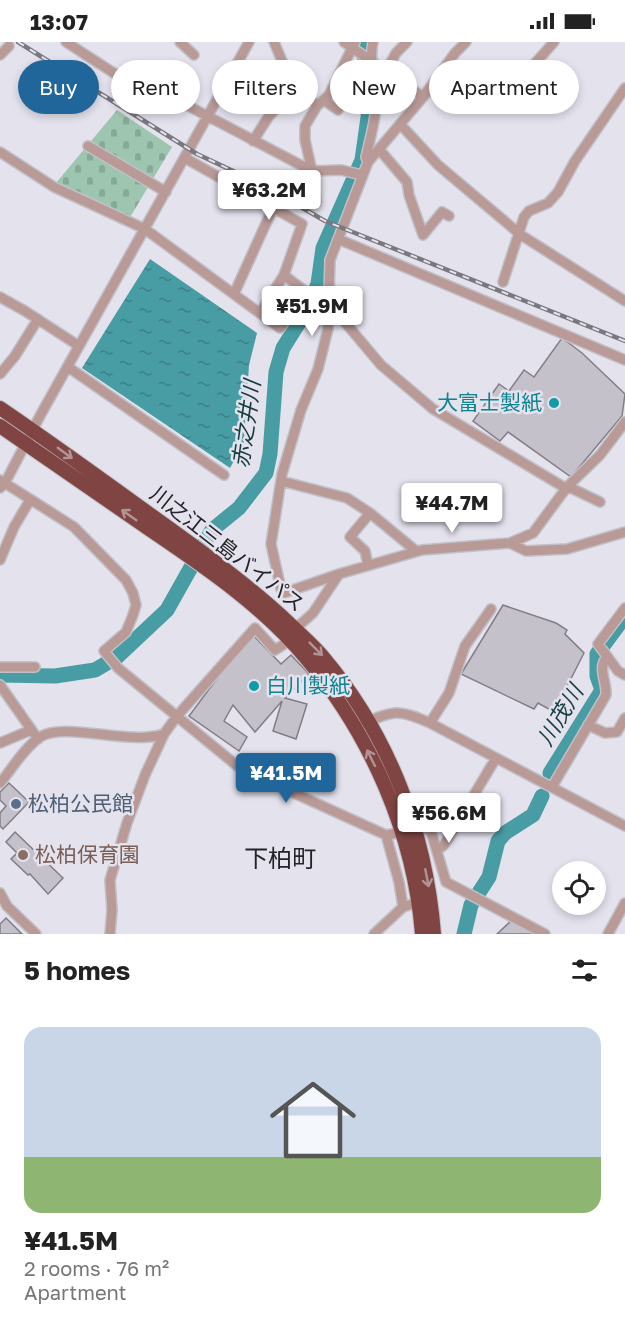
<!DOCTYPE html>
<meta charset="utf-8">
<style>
body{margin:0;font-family:"Golos Text","Noto Sans JP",sans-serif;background:#f6f6f6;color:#222;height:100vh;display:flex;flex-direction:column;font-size:22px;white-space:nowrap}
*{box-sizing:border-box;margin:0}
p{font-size:20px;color:#767676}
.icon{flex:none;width:33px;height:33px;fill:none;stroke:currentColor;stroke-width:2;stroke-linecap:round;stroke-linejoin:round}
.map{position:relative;height:892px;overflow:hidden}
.sheet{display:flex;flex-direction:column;background:#fff;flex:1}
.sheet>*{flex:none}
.guide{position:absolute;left:18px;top:18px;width:590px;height:54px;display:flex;gap:12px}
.tools{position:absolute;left:552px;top:819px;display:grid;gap:12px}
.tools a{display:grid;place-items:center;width:54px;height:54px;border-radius:50%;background:#fff;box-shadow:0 3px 9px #0003;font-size:30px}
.price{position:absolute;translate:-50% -51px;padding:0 14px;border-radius:6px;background:#fff;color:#222;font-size:20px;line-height:39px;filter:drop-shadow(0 2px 3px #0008)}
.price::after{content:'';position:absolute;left:50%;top:36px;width:18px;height:14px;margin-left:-9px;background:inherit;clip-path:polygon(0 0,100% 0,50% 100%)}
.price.selected{background:#21669a;color:#fff}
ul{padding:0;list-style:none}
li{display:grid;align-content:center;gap:12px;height:318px;padding:0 24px}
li+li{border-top:2px solid #e0e0e0}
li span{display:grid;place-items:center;height:186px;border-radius:18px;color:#555}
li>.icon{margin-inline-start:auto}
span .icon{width:108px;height:108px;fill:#fffc;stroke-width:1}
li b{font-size:26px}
h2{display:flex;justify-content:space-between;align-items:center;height:72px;padding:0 24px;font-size:26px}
.tag{padding:0 21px;border-radius:27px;background:#fff;box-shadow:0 3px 9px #0003;font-size:21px;line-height:54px}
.tag.selected{background:#21669a;color:#fff}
.status{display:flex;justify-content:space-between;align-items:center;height:42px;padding:0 30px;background:#fff;direction:ltr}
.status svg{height:16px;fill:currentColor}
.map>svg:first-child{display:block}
</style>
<div class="status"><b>13:07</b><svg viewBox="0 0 49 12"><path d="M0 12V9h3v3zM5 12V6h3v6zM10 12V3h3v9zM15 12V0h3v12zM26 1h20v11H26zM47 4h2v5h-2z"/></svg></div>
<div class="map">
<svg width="625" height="892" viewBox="0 0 625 892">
<defs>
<pattern id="cemetery-stones" width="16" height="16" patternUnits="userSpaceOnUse" patternTransform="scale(1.5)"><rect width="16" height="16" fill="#9dc5af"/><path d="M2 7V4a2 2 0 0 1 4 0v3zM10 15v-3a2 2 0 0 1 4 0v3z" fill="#87a997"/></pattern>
<pattern id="water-ripples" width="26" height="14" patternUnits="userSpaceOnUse" patternTransform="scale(1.5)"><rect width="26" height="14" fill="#489ca3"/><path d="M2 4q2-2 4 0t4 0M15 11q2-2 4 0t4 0" fill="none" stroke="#3c7f85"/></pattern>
</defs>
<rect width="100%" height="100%" fill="#e4e2ed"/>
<path fill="url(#cemetery-stones)" d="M117 68 172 105 129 177 56 141Z"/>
<path fill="url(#water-ripples)" d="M150 217 257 291 249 323 244 400 230 426 82 326Z"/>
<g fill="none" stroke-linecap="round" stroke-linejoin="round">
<path stroke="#489ca3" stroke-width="15" d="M0 633 55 634 95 628 117 615 167 568 212 488 239 466 266 431 270 412 276 330 283 306 308 266 318 242 323 206 362 118 372 47 363 8 364 0
M550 731 602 648 597 634V612L625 574
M464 892 471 863 489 835 498 799 505 791 533 773 542 754"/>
</g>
<path fill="#c5c1cb" stroke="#827e87" stroke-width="1.5" d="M562 296 582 311 625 352 622 374 571 435 508 390 500 399 473 379 499 342 509 349 524 328 534 335Z
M503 563 556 581 567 588 565 592 584 611 554 670 538 661 534 667 461 632Z
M251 591 281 622 291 613 309 632 285 656 307 662 296 697 273 689 282 659 255 690 233 663 224 679 247 695 239 709 189 674Z
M9 741 29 760 3 787 0 784V771L6 764 0 758V750Z
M15 790 63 836 48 852 30 832 28 833 11 817 17 811 6 800Z
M6 876 22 892H0V882Z
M512 878 540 892H497Z"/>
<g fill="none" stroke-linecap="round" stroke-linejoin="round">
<defs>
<path id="minor" d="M66 0 120 35 173 56 312 129 341 128 362 133
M180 0 194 13
M274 0 288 33 317 64
M344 0 423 55
M0 13 9 4
M376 47 396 11 407 0
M428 49 481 65 521 37 554 0
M324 58 338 68
M400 82 438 123 521 193 625 259
M253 99 269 74 299 43
M88 104 166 150
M379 107 407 140 409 153 423 193 442 170 449 174
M0 110 54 145 145 187 280 286 306 250 327 259 381 323 433 367 562 444 573 447 600 460
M185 116 302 182 284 233 260 271
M368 120 366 115C371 93 378 70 376 48 375 31 369 17 373 0
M316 160 312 129 305 98V84L317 64 329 53 355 0
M338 197 625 318
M284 233 306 250
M503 240 524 175 529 169 548 161 558 150 575 119 625 46
M234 252 273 166
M0 255 25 269 79 304
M68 325 224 433
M0 332 15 314 38 277
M0 438 74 485 126 538 133 551 136 563 133 573 126 590 104 609 118 626 241 727 386 793 430 786 446 840 545 892
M281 439 347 456 370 471 416 509
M0 446 5 441 41 372 249 0
M510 501 526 509 567 507 625 490
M0 518 14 485 30 458
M368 523 365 509 350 495 370 471
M339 532 284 551 281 547 271 502 282 432 301 368 318 327 328 287 330 218 368 120 423 55 455 11 466 0
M625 566 598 602 618 629 625 633
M0 625H35
M0 643 38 697
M430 681 449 651 465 604 491 567
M363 682C393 668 399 667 430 681L625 784
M588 683 605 691 617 690 625 676
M0 701 31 688
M0 741C12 727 24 706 40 695 65 679 128 704 164 692
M552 745 606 653C607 639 597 626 607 615
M386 793 399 840 403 865
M437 808 444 803 496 716
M0 851 7 864 36 892
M110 892 112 868 110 838 127 781 145 733 164 692 177 674 255 586 275 608 289 599 295 587 313 571 339 532 422 508 510 501 533 491 567 445 600 413 625 380
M374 892 403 865 419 860
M608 892 625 861"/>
<path id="highway" d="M0 366C53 402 104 439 155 476 202 510 249 543 291 583 301 593 313 603 323 615 389 693 426 790 434 892
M0 384C50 419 100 453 149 487 205 525 263 564 306 616 371 693 414 792 422 892"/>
</defs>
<use href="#minor" stroke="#c1c0c9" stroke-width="12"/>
<use href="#highway" stroke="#c1c0c9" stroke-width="16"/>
<use href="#minor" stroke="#b99a97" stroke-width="9"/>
<use href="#highway" stroke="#804542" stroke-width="14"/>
<defs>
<path id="rail" d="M18 0 197 112 261 142 325 179 625 299"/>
</defs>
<use href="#rail" stroke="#7a787f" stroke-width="4.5"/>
<use href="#rail" stroke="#e4e2ed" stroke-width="2" stroke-dasharray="7" stroke-linecap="butt"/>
</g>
<defs><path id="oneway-shaft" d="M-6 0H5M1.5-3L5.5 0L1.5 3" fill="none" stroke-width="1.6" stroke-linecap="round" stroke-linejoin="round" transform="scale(1.5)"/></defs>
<g stroke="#b29498">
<use href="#oneway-shaft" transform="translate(65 411) rotate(36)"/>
<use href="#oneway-shaft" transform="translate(129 473) rotate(-145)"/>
<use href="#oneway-shaft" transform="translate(316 607) rotate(45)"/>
<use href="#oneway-shaft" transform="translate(371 716) rotate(-116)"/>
<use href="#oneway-shaft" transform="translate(427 836) rotate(79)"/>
</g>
<g fill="#0f9aa8" stroke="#e4e2ed" stroke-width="2">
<circle cx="554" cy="361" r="6"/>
<circle cx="254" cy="644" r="6"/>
</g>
<circle fill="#5c6f8a" stroke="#e4e2ed" stroke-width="2" cx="16" cy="762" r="6"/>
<circle fill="#8d6e63" stroke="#e4e2ed" stroke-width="2" cx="23" cy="813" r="6"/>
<g text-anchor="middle" stroke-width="5" stroke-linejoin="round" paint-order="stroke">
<g font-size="21" fill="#0d838f" stroke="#e4e2ed" text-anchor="end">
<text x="542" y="368">大富士製紙</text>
<text x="266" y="651" text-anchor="start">白川製紙</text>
</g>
<g font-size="21" fill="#242327" stroke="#e4e2ed">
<text transform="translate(227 507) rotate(38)" y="7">川之江三島バイパス</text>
</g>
<g font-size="21" fill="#4e5e75" stroke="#e4e2ed" text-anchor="start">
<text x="28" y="769">松柏公民館</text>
</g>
<g font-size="21" fill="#785e54" stroke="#e4e2ed" text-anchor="start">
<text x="35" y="820">松柏保育園</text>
</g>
<g font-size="22" font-style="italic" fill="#153d40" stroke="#e4e2ed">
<text transform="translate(246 382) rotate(-82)" y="8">赤之井川</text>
<text transform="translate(560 673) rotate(-59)" y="8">川茂川</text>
</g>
<g font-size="24" fill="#242327" stroke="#e4e2ed">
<text x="280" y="825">下柏町</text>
</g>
</g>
</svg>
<div class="tools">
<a><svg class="icon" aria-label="locate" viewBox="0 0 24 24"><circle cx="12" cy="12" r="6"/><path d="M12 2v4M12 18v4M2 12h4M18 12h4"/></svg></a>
</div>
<b class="price" style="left:269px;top:179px">¥63.2M</b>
<b class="price" style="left:312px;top:295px">¥51.9M</b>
<b class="price" style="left:452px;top:492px">¥44.7M</b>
<b class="price selected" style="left:286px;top:762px">¥41.5M</b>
<b class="price" style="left:449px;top:802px">¥56.6M</b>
<div class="guide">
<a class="tag selected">Buy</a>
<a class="tag">Rent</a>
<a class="tag">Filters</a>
<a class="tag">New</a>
<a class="tag">Apartment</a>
</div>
</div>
<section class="sheet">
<h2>5 homes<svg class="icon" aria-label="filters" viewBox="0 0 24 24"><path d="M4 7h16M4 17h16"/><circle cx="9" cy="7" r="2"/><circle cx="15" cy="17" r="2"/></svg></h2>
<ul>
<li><span style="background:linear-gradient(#c9d6e8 70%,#8fb573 0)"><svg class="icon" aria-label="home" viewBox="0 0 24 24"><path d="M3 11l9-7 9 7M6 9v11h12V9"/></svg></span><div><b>¥41.5M</b><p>2 rooms · 76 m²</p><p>Apartment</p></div></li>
</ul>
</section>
